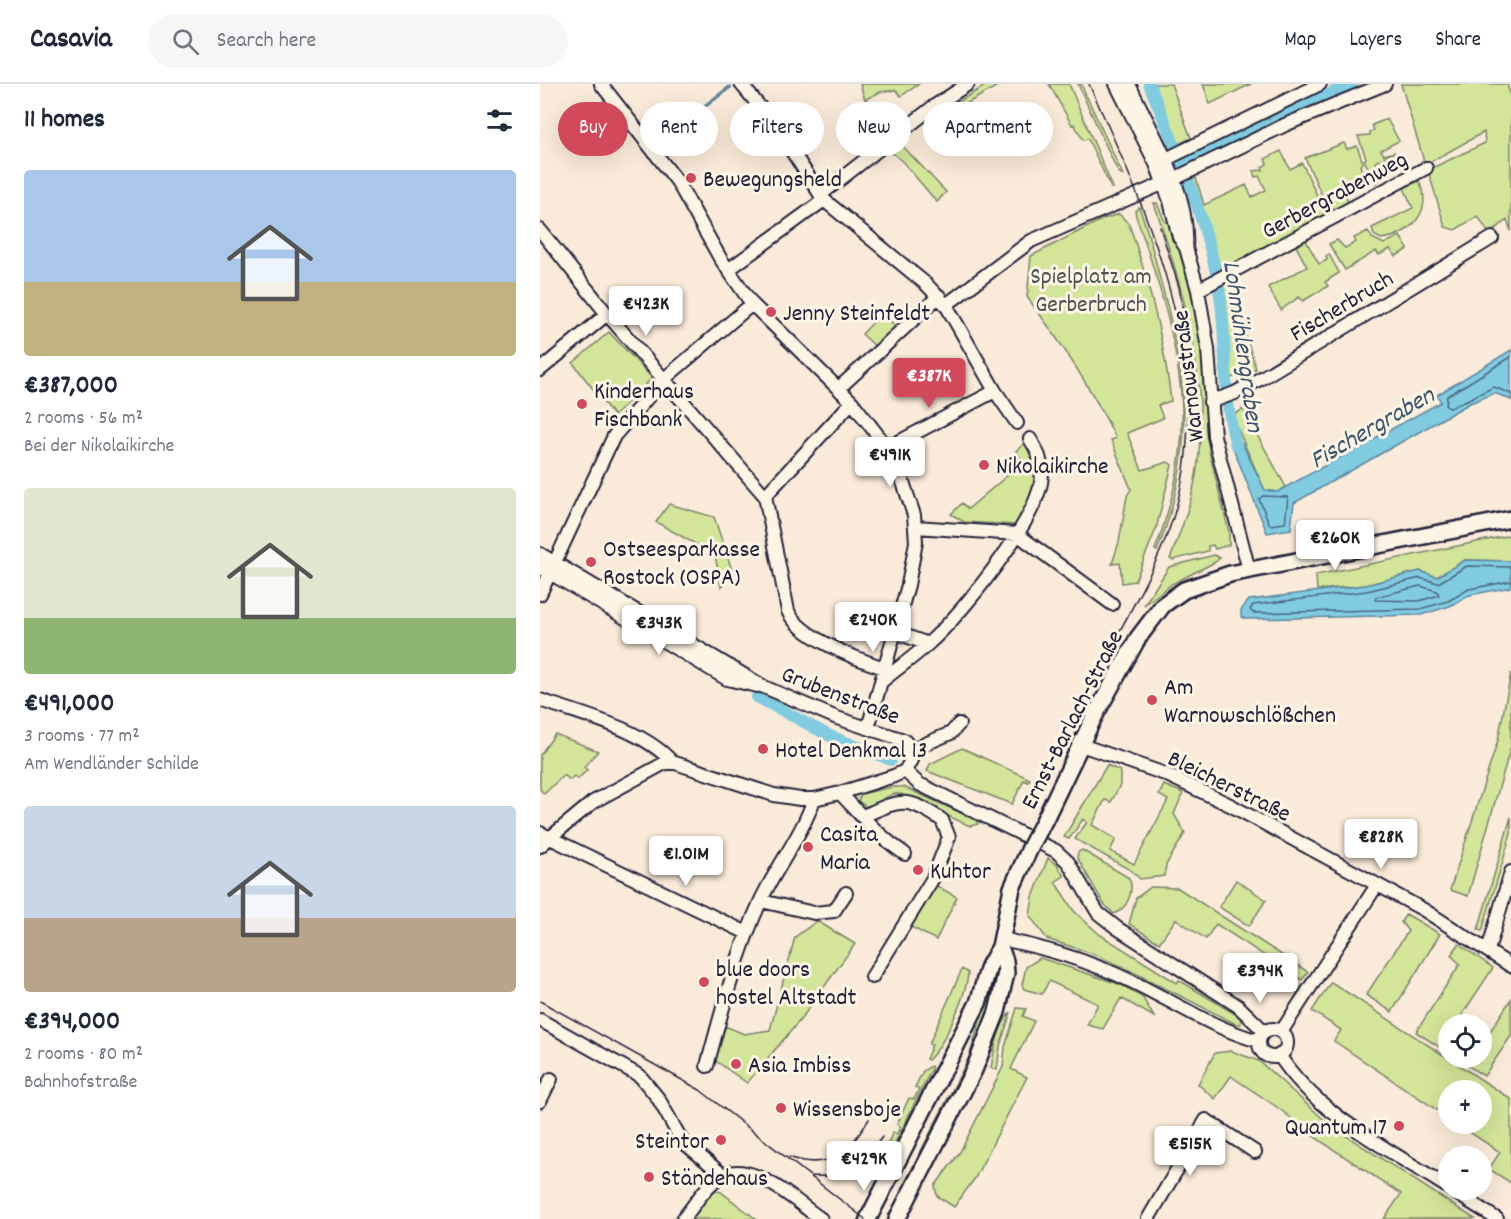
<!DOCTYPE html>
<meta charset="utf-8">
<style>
body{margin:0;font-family:Dekko,sans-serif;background:#f6f6f7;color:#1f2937;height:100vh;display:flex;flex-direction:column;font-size:22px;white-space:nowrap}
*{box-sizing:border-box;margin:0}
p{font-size:20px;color:#747a83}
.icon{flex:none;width:33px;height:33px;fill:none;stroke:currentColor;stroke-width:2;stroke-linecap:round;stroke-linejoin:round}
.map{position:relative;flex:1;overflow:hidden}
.sheet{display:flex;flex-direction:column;background:#fff;width:540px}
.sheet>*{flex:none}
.guide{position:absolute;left:18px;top:18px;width:570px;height:54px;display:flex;gap:12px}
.fabs{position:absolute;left:898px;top:930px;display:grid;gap:12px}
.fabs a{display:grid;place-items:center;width:54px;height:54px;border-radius:50%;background:#fff;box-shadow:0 6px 24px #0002;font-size:30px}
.price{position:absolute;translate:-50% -51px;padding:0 14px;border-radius:6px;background:#fff;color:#222;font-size:20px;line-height:39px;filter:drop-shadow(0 2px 3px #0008)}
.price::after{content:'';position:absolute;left:50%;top:36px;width:18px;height:14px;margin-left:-9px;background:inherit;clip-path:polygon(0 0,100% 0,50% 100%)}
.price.active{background:#d1495b;color:#fff}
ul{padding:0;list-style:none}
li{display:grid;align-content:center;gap:12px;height:318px;padding:0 24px}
li span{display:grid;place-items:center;height:186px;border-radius:6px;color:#555}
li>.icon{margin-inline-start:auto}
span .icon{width:108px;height:108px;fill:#fffc;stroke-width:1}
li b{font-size:26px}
h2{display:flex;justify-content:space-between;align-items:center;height:72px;padding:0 24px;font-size:26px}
.chip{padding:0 21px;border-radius:27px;background:#fff;box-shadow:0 6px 24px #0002;font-size:21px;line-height:54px}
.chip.active{background:#d1495b;color:#fff}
header{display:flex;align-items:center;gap:36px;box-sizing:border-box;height:84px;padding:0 30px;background:#fff;border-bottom:2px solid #e0e1e3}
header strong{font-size:28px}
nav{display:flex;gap:33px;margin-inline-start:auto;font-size:21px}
.search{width:420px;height:54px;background:#f6f6f7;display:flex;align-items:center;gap:15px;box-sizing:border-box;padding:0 21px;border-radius:33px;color:#747a83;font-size:22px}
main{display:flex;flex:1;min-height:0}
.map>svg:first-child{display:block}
</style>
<header>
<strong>Casavia</strong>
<div class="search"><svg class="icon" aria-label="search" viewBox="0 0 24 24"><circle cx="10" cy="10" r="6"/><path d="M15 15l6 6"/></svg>Search here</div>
<nav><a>Map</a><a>Layers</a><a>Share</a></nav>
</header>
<main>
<section class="sheet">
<h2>11 homes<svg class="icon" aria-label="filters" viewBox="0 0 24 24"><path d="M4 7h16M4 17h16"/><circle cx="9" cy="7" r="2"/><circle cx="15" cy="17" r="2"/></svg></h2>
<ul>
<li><span style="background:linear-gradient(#a9c7e8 60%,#c2b280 0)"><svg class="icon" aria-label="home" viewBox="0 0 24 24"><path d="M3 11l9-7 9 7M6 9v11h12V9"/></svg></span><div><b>€387,000</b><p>2 rooms · 56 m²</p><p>Bei der Nikolaikirche</p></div></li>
<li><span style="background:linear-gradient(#dfe7d0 70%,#8fb573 0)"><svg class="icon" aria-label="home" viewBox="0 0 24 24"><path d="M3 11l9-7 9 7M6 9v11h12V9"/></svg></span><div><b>€491,000</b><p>3 rooms · 77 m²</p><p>Am Wendländer Schilde</p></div></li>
<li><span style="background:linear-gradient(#c9d6e8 60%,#b9a48a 0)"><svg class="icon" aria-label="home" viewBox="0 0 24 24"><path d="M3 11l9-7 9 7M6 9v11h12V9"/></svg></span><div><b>€394,000</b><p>2 rooms · 80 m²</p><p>Bahnhofstraße</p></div></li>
</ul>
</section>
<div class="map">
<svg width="971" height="1135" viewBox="0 0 971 1135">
<rect width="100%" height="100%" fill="#faead9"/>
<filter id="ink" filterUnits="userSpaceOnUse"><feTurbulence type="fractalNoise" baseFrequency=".0167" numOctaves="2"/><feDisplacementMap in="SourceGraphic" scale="12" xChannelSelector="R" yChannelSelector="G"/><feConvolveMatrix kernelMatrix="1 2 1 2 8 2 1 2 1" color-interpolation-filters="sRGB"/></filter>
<g filter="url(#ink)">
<path fill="#d2e599" stroke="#7a846a" stroke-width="1.5" d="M320 0H379L361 12 356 6 340 8 326 15 346 49 325 16Z
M448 0H461L419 24 416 19Z
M509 0H529L573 104H571L548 55 543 56 534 40 532 41Z
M538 0H541L583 91 578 88Z
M613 0H631L651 54 639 60Z
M663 0H711L670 20Z
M861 0H967L971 14V147L967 136 949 150 938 132 915 146 905 143 888 86 945 59 944 48 885 81Z
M847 35 859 57 841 66 844 71 855 68 835 78 841 95 836 99 824 76 826 74 818 52 830 51V48L834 46 832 41Z
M355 54 406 108 397 118 363 78 344 62Z
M804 59 807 65 817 62 823 79 820 81 822 88 799 100 809 119 790 129 765 74Z
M741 67 750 85 762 79 786 131 690 186 688 182 678 189 651 96 656 94 664 121 706 101 712 113 726 106 719 92 715 93 713 87 723 86 722 83 727 80 725 75Z
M879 97C894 126 871 152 841 155L834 151 832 144 873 124 864 104Z
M614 119H617L625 138 631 137 652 211 660 251 669 367 689 448V461L675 465 673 461 668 462V467L633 476 630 475C639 452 648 429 653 406 675 313 644 206 614 119Z
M599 123C609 148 615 176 622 202 649 299 655 372 617 467L615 466C630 426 641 385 642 342 644 275 618 194 596 132L595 127Z
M579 130 589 140C609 198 624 256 631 317L618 321 623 334 587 349 602 386 628 378 632 381 616 445 595 497 582 499 580 479 572 480 579 458 587 412 591 405 571 356 576 354C551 304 521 258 487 213L491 172 563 135Z
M828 147 832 154 844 160 860 152 868 165 856 172 850 165 839 171 836 167 805 186 789 160 797 156 805 164 816 158 814 154Z
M765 155 779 180 787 176 786 172 789 170 799 189 785 198 788 202 763 217 759 213 741 226 728 203 767 183 755 160Z
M690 198 716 285 691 294 681 202Z
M342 229 358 245 338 265 322 250Z
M69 248 112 294 74 332 33 279Z
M703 325 747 405 737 408 725 407 692 332Z
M485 359C503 388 493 416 475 441L424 438 411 430 422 419 428 425 483 378 476 367Z
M129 420 174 433 193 489 181 503 175 471 116 438Z
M971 451V477L925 476 897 493 880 487 826 501 777 506 776 491Z
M674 471 680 474 675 478 632 500 604 521 629 483Z
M971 589V662L928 812 910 806 958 656Z
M15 650 58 667 44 683 47 686 38 695 34 692 30 696 24 691 4 710 0 705V671Z
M422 664 490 695 488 698 484 696 472 720 387 687 390 680Z
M567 681 580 687V701L571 718 565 716 552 741 576 755 570 767 594 780 628 716 619 711 624 701 643 709 634 730 645 749 626 781 624 792 600 795 592 787 535 755 547 738 543 735 529 755 524 753Z
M352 703H364L436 736 438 740 430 742 361 710H353L327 723 318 717 321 710Z
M971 733V750L942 847 938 846Z
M542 766 589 794C595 807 587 825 574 830L564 820 537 773 538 768Z
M508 774 517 781 524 792 515 798 534 827 559 850 637 899 639 896 700 933 701 940H696L585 884 551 869 507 855 490 832 493 813Z
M696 796 726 816 709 842 679 823Z
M393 800 417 813 396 856 369 842Z
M611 803 638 804 768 888 762 896 676 840 666 855 636 835 619 859 589 840 596 814Z
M866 830 900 850 852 928 826 911 868 847 861 838Z
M277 837 315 860 261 935 207 999 173 975 185 942 204 950 230 946 255 853Z
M919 860 953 884 916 940H909V952L901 964 876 948 920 880 911 871Z
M500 874 582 901 603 914 614 933 581 914 563 945 547 941 558 920 509 897 502 910 484 905 482 901 486 883Z
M422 885 428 889C427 910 404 962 388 976L386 975 392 961 389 960Z
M452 897 458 898 443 952 369 1105 363 1102 429 973Z
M791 898 971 1015V1099L949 1085 960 1068 917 1040H942V1006H909V1034L794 957 801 946 772 927Z
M971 915V952L944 992 928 982 933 974H942V960Z
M477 924 486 925 483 932 494 937 471 985 487 993 435 1094 414 1123 397 1112 395 1102 420 1068 463 983 465 963Z
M471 928 460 962 457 986 451 984C454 966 458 941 471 928Z
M691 967 719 977 791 1042 935 1135H844L861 1110 761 1044C747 1027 710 1006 691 992L675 1015 658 1000 675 969Z
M391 982 392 984 344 1081 339 1079 353 1048 357 1050 360 1042 357 1040 369 1014 374 1015 379 1005 375 1003 383 987Z
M173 1106 181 1108 216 1135H151Z"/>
<path fill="#81cbe1" stroke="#5b879f" stroke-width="1.5" d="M971 266V316L955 309 930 319 754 419 751 445 727 449 692 361 702 359 725 406 737 408 901 318 897 311Z
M925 476 971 477V503L930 511 910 522 881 531 707 535 701 533V526L709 516 826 501 880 487 897 493Z"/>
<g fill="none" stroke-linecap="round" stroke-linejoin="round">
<path stroke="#48667d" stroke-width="1.5" d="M971 273 907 312 906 322 910 324 954 303 971 310
M723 412 748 413 745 439 730 441 719 415Z
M971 483 927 482 898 499 880 494 827 507 713 521 710 526 713 529 880 525 908 517 929 505 971 497
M880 502 897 507 899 511 879 517 835 516 836 513Z"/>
<path stroke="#5b879f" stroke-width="4" d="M139 52 165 22 190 3"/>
<path stroke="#81cbe1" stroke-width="12" d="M609 0C636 64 664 129 678 198 688 251 681 308 696 361
M643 79 811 0
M217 613 288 651 351 676"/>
<defs>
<path id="minor" d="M61 0 137 97 180 174 212 220 312 318 343 358 358 383 374 431 376 458 368 501 328 644
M201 0 234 40 284 116 386 200 406 221 455 307 477 339
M576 0 616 80 630 117 639 153 646 164 658 206 668 265 674 352 709 486
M589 0C612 51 650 106 646 164
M616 80 780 0
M280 111 393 23 428 0
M0 146 67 230 225 412 248 527C259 553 317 575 344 584
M188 186 284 116
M658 206 886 84
M406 221 491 157 638 93 747 40 845 0
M0 286 67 230
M299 304 399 212
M670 318 695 309 725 292 952 154
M347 364 455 307
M225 412 312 318
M376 443 477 450 572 520
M0 470 224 603 297 634 364 656 369 662 371 676 365 687 354 692 300 709 274 715H260L234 711 132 678 123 680 53 718 0 762
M0 483 187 595 217 602
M0 510 74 352 123 296 212 220
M355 548 388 560
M341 598C356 585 373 574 388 560 422 529 492 443 501 399 504 383 499 368 490 355
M0 616C40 630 103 645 132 678
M541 661 625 690 690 721 884 826 971 882
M371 666 411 649 419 640
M365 687 379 700 516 767 528 778 558 829 577 844 698 922 725 948
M300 709C322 732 338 752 365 770
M323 732C360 716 366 711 402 736L409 753 393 794 332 893
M0 749 207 849
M221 817 274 829 294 827 306 809
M461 855C497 862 532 872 566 886 619 907 664 942 719 957
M948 866 971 788
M0 936 100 992 118 1014 142 1057 183 1091
M719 959a14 14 0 1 1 28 0a14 14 0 1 1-28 0Z
M741 948 837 801
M739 971C777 1031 851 1066 909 1104
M167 982C182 926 197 869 221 816 237 782 262 751 274 715
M0 1017 11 995
M911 1106 957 1135
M143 1135C153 1123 161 1109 172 1099 204 1066 254 1117 281 1135
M608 1135 666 1036 715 1068"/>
<path id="major" d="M505 735 554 633 598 554 623 521 644 506 690 490 971 435
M328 1135 438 919 449 882 460 863 472 804 490 764
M357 1135 434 986 457 928 466 889 465 877 460 863"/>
</defs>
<use href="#minor" stroke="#22223b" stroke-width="16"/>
<use href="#major" stroke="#22223b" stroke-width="20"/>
<use href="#minor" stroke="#fcf5e5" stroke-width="12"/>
<use href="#major" stroke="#fcf5e5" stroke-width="15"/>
<path stroke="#22223b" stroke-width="1.5" d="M620 143 639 203 648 256
M502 692C527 645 552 598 577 552 597 515 619 476 632 437 680 289 610 133 549 0
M0 917 160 1006 325 1135
M249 1073C289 1088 310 1067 329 1035
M270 1092C304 1095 323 1080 342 1053"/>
<defs>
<path id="major-bridge" d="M490 764 505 735"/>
</defs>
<use href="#major-bridge" stroke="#22223b" stroke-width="20" stroke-linecap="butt"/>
<use href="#major-bridge" stroke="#fcf5e5" stroke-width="15"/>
</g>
</g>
<g fill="#d1495b" stroke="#fcf5e5" stroke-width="2">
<circle cx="151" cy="94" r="6"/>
<circle cx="231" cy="228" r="6"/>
<circle cx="42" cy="320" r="6"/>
<circle cx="444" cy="381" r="6"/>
<circle cx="51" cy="478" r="6"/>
<circle cx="612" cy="616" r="6"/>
<circle cx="223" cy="665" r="6"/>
<circle cx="268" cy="763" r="6"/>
<circle cx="378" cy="786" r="6"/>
<circle cx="164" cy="898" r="6"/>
<circle cx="196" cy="980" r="6"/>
<circle cx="241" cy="1024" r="6"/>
<circle cx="859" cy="1042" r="6"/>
<circle cx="181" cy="1056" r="6"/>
<circle cx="109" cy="1093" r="6"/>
</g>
<g text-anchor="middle" stroke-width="6" stroke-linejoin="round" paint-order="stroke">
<g font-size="24" fill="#22223b" stroke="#fcf5e5" text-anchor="start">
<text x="163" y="102">Bewegungsheld</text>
<text x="243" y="236">Jenny Steinfeldt</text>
<text x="54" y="314">Kinderhaus<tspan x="54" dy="28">Fischbank</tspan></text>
<text x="456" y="389">Nikolaikirche</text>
<text x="63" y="472">Ostseesparkasse<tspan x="63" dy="28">Rostock (OSPA)</tspan></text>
<text x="624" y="610">Am<tspan x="624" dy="28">Warnowschlößchen</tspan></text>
<text x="235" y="673">Hotel Denkmal 13</text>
<text x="280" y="757">Casita<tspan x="280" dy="28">Maria</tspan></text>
<text x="390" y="794">Kuhtor</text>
<text x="176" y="892">blue doors<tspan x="176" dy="28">hostel Altstadt</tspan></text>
<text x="208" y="988">Asia Imbiss</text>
<text x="253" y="1032">Wissensboje</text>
<text x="847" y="1050" text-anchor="end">Quantum 17</text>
<text x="169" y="1064" text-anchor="end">Steintor</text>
<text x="121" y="1101">Ständehaus</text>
</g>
<g font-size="24" fill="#22223b" stroke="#fcf5e5">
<text transform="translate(794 110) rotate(-28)" y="8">Gerbergrabenweg</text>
<text transform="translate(801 221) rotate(-31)" y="8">Fischerbruch</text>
<text transform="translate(647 292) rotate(-97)" y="8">Warnowstraße</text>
<text transform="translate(301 610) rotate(21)" y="8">Grubenstraße</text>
<text transform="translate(531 635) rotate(-63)" y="8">Ernst-Barlach-Straße</text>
<text transform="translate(690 701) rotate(26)" y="8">Bleicherstraße</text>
</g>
<g font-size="24" fill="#4e5352" stroke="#fcf5e5">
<text x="551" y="199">Spielplatz am<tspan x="551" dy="28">Gerberbruch</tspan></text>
</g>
<g font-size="26" font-style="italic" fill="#3e556d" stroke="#fcf5e5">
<text transform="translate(705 262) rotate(82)" y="9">Lohmühlengraben</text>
<text transform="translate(831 342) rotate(-30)" y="9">Fischergraben</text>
</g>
</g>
</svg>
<div class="fabs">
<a><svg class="icon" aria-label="locate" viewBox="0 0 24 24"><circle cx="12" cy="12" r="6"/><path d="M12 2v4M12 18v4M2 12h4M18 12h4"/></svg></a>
<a>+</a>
<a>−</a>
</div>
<b class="price" style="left:106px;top:253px">€423K</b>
<b class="price active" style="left:389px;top:325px">€387K</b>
<b class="price" style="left:350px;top:404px">€491K</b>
<b class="price" style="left:795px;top:487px">€260K</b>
<b class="price" style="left:333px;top:569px">€240K</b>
<b class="price" style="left:119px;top:572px">€343K</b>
<b class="price" style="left:841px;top:786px">€828K</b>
<b class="price" style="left:146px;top:803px">€1.01M</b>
<b class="price" style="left:720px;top:920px">€394K</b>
<b class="price" style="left:650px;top:1093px">€515K</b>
<b class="price" style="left:324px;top:1108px">€429K</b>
<div class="guide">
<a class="chip active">Buy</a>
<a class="chip">Rent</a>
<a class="chip">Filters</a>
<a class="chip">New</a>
<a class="chip">Apartment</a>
</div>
</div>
</main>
